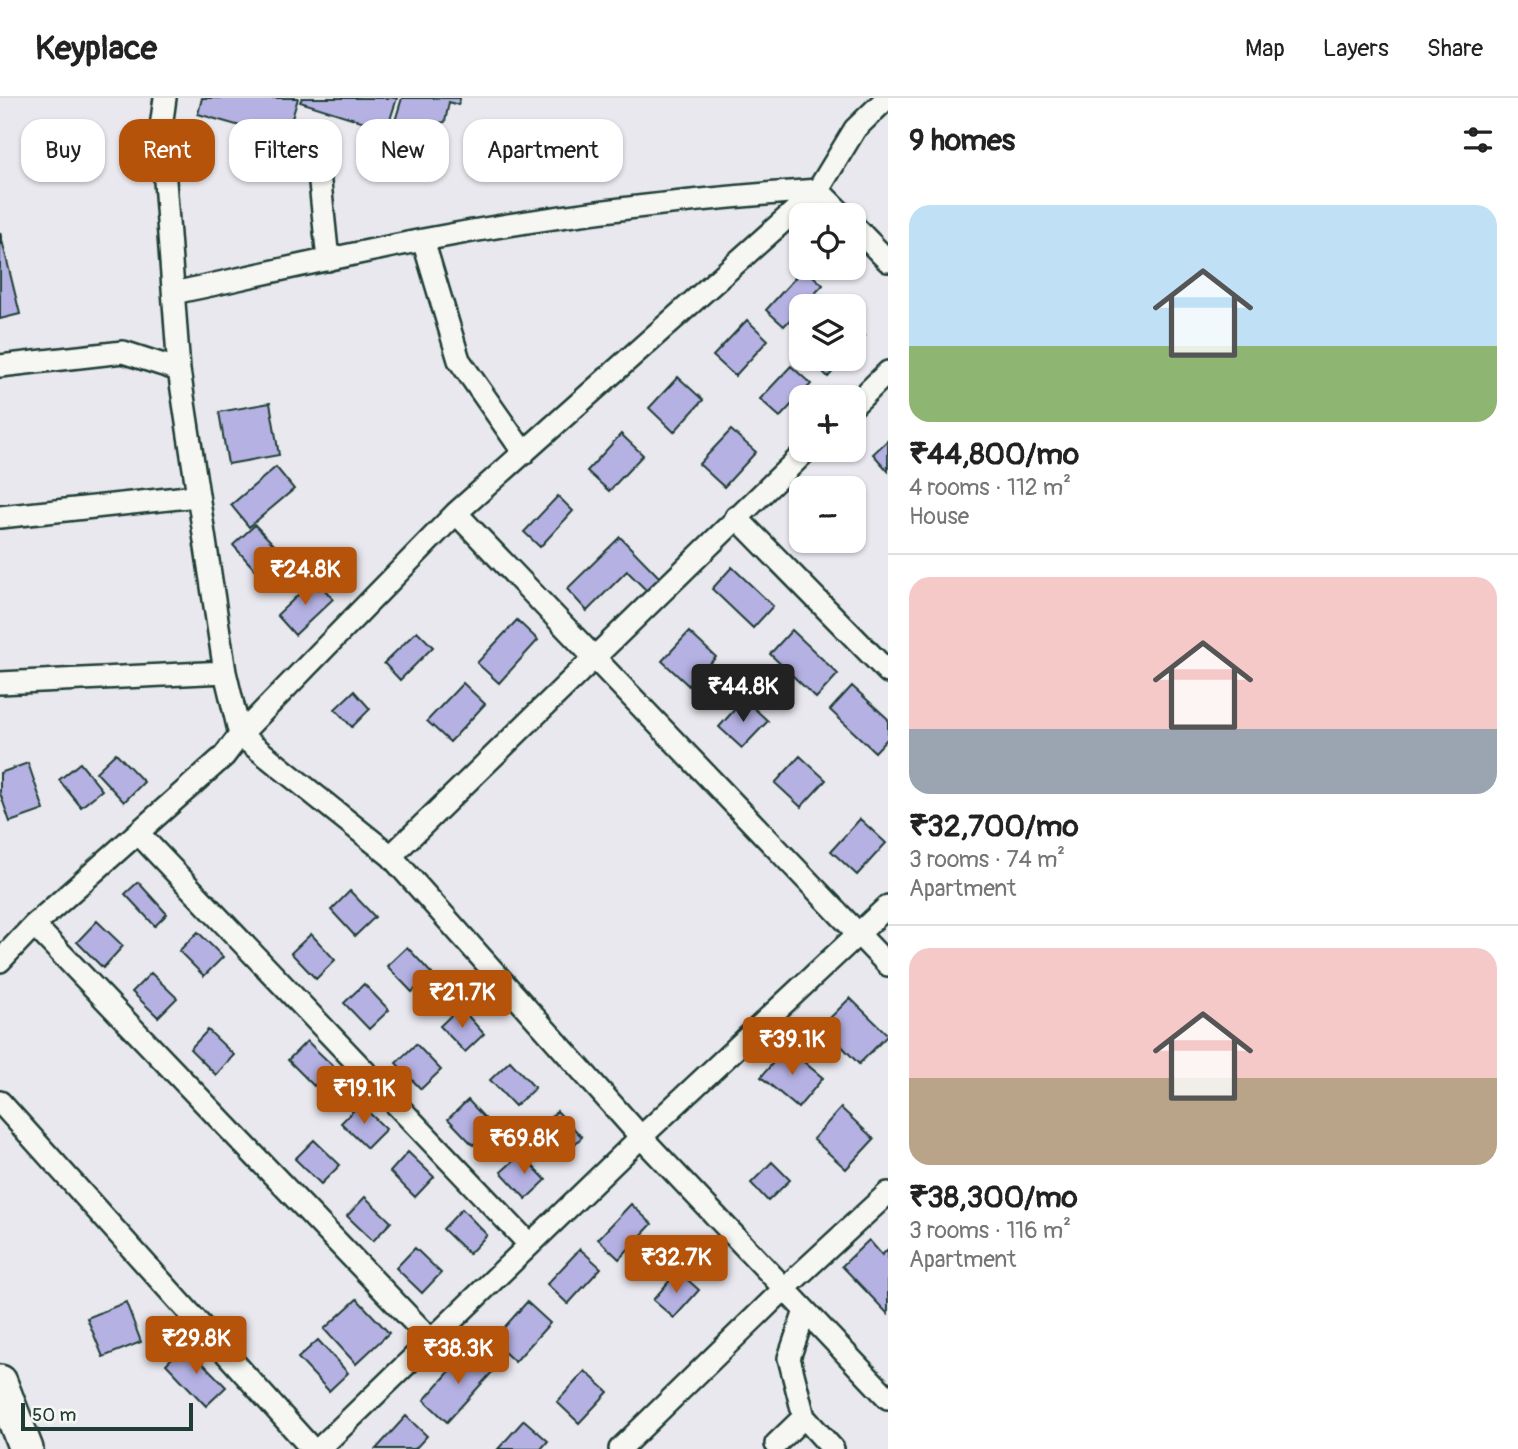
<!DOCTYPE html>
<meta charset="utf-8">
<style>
body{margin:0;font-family:Pangolin,sans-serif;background:#f2f2f2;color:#222;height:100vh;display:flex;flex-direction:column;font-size:26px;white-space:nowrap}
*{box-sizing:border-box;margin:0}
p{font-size:23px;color:#767676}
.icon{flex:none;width:38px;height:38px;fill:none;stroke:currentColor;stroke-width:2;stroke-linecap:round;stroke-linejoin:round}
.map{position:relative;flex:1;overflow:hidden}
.panel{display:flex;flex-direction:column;background:#fff;width:630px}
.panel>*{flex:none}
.hud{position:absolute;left:21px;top:21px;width:665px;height:63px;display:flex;gap:14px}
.buttons{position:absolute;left:789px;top:105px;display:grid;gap:14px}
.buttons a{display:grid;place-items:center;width:77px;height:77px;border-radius:14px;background:#fff;box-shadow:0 2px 5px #0004;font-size:35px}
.scale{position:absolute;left:21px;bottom:18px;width:172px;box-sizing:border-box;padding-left:7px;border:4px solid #1f3d34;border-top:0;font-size:19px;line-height:24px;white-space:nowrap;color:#1f3d34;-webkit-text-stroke:5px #f6f6f2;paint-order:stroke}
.price{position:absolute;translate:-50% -60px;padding:0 16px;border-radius:7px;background:#b45309;color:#fff;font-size:23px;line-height:46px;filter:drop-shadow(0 2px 4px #0008)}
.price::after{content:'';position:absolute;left:50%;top:42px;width:21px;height:16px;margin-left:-10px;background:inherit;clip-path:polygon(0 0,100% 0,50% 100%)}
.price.on{background:#222;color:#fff}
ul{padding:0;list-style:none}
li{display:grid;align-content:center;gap:14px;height:371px;padding:0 21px}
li+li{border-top:2px solid #e0e0e0}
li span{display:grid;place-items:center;height:217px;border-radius:21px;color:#555}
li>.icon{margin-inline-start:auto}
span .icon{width:126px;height:126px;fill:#fffc;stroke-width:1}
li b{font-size:30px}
h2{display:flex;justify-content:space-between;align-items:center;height:84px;padding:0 21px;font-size:30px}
.pill{padding:0 24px;border-radius:21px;background:#fff;box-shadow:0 2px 5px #0004;font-size:24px;line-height:63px}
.pill.on{background:#b45309;color:#fff}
header{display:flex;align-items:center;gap:42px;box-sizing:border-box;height:98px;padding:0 35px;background:#fff;border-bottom:2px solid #e0e0e0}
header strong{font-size:33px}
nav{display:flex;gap:38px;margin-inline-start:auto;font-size:24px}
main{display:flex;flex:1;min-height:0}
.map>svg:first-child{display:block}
</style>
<header>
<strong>Keyplace</strong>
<nav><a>Map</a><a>Layers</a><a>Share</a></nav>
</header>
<main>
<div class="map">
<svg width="888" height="1351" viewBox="0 0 888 1351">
<rect width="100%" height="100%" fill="#e9e8ef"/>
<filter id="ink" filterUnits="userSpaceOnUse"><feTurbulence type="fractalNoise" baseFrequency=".0143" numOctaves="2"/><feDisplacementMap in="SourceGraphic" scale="14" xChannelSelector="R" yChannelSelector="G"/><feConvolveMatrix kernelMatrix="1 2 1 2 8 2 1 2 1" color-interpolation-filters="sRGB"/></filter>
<g filter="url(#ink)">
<path fill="#b5b2e3" stroke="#1f3d34" stroke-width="2" d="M202 0H298L286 41 198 16Z
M302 0H397L387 31 300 4Z
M402 0H460L458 7 449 4 445 24 392 33Z
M0 134 20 216 0 221Z
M804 170 823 187 784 228 766 212Z
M747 222 768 242 735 278 713 258Z
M854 227 865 238 854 250Z
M810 261H844L828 279Z
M791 268 811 286 780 319 760 301Z
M678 279 703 302 674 334 649 310Z
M270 305 279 357 228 366 219 314Z
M731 332 756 354 724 389 699 366Z
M621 336 643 357 609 393 587 373Z
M888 342V373L873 356Z
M276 369 294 391 249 429 231 407Z
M558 398 573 413 540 449 524 434Z
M255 427 279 452 256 473 233 447Z
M620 439 660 480 647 493 627 473 587 513 567 491Z
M732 469 773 508 753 530 712 491Z
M315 481 333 501 295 537 277 517Z
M517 522 538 542 499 585 477 565Z
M792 532 838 576 816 600 770 556Z
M417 533 433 549 400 582 384 565Z
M689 534 716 559 689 588 662 563Z
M463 585 485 606 450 644 427 623Z
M852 588 888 621V640L875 654 830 612Z
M354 593 370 611 352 629 335 611Z
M744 601 768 623 742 650 719 629Z
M116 655 144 684 124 704 96 674Z
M800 658 826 682 801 709 775 685Z
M28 665 44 712 10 724 0 695V675Z
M80 665 102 692 81 709 59 682Z
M860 721 886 745 857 777 831 753Z
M138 784 167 816 155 828 125 796Z
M350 793 375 819 355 838 331 812Z
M97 823 123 848 103 870 77 844Z
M198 834 223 859 204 878 179 853Z
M311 836 335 862 316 881 291 855Z
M407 849 432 876 412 894 387 868Z
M151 875 177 900 158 919 132 894Z
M364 886 389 912 369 931 344 905Z
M850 900 888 937 859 966 822 928Z
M460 909 484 936 465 954 440 928Z
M208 932 234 957 216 977 190 951Z
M307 943 333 968 314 988 288 962Z
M416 946 441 972 421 991 396 965Z
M786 949 823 980 798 1010 761 979Z
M510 963 535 990 515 1008 490 982Z
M468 1002 493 1029 473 1047 448 1021Z
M360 1006 386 1031 367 1050 341 1025Z
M841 1010 874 1041 846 1071 813 1041Z
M557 1013 582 1039 562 1058 537 1032Z
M314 1042 340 1067 321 1086 295 1061Z
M408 1054 434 1079 415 1099 390 1074Z
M521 1056 546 1082 526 1101 501 1074Z
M772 1064 790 1082 768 1103 751 1085Z
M365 1099 391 1124 373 1143 347 1118Z
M631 1106 652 1126 619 1161 598 1141Z
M462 1111 487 1137 469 1156 443 1131Z
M869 1142 882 1157 888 1151V1216L842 1168Z
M415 1150 441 1175 422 1195 396 1170Z
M580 1151 601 1170 568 1206 547 1186Z
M678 1173 699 1192 674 1220 653 1202Z
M357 1201 389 1235 356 1266 324 1231Z
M126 1204 141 1244 103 1259 87 1220Z
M527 1204 550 1225 515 1264 492 1243Z
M318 1242 348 1275 329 1293 298 1260Z
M185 1247 226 1289 206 1308 166 1266Z
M469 1252 493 1273 447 1324 424 1302Z
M585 1273 608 1294 579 1325 557 1304Z
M406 1318 427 1338 415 1351H376Z
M524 1322 548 1343 541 1351H498Z"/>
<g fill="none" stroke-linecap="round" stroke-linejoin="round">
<defs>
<path id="minor" d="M165 0 161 29 179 272 225 574 240 637 391 758 641 1039 888 1300
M316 46 328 162
M854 128 888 163
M423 142 459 262 524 355
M174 195C257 177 340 158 423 142 553 117 686 101 818 92L843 117
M0 268 123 254 179 272
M854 307 888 274
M456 415 888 867
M0 419 197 398
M736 419 888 574
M0 585 225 574
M138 735 529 1146
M391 758 807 352
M34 827 431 1242
M0 863 34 827 224 658 240 637 456 415 818 92 855 31 887 0
M0 1004 312 1351
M805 1213 789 1260 804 1319 833 1351
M776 1346 804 1319
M319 1351 641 1039 888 808
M620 1351 784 1191 888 1095"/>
<path id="trunk" d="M0 1284 26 1351"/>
</defs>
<use href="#minor" stroke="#1f3d34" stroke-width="26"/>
<use href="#trunk" stroke="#1f3d34" stroke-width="38"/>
<use href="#minor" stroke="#f6f6f2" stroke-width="21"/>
<use href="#trunk" stroke="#f6f6f2" stroke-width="33"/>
</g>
</g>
</svg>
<div class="buttons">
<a><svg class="icon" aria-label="locate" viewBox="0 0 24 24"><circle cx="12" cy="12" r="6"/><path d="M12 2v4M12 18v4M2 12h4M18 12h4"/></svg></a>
<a><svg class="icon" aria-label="layers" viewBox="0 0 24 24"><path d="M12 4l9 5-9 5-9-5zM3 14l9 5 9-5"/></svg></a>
<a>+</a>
<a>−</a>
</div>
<div class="scale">50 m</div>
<b class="price" style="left:305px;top:509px">₹24.8K</b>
<b class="price on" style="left:743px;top:626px">₹44.8K</b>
<b class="price" style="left:462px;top:932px">₹21.7K</b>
<b class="price" style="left:792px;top:979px">₹39.1K</b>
<b class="price" style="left:364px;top:1028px">₹19.1K</b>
<b class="price" style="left:524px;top:1078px">₹69.8K</b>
<b class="price" style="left:676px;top:1197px">₹32.7K</b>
<b class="price" style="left:196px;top:1278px">₹29.8K</b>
<b class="price" style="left:458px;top:1288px">₹38.3K</b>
<div class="hud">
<a class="pill">Buy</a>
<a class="pill on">Rent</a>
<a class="pill">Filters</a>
<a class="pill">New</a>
<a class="pill">Apartment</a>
</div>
</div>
<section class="panel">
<h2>9 homes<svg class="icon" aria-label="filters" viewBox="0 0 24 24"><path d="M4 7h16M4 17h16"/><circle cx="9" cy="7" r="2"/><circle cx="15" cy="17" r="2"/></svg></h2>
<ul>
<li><span style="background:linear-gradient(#bfe0f5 65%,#8fb573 0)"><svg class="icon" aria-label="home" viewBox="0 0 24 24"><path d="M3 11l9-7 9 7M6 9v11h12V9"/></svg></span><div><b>₹44,800/mo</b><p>4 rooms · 112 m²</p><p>House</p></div></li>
<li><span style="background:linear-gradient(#f6c9c9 70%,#9aa5b1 0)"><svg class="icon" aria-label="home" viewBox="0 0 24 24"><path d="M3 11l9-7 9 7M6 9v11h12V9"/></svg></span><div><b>₹32,700/mo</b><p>3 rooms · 74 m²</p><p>Apartment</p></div></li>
<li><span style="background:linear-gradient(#f6c9c9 60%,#b9a48a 0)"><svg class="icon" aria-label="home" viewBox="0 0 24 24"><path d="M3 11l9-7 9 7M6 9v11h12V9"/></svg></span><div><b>₹38,300/mo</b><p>3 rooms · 116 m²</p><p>Apartment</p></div></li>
</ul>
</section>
</main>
